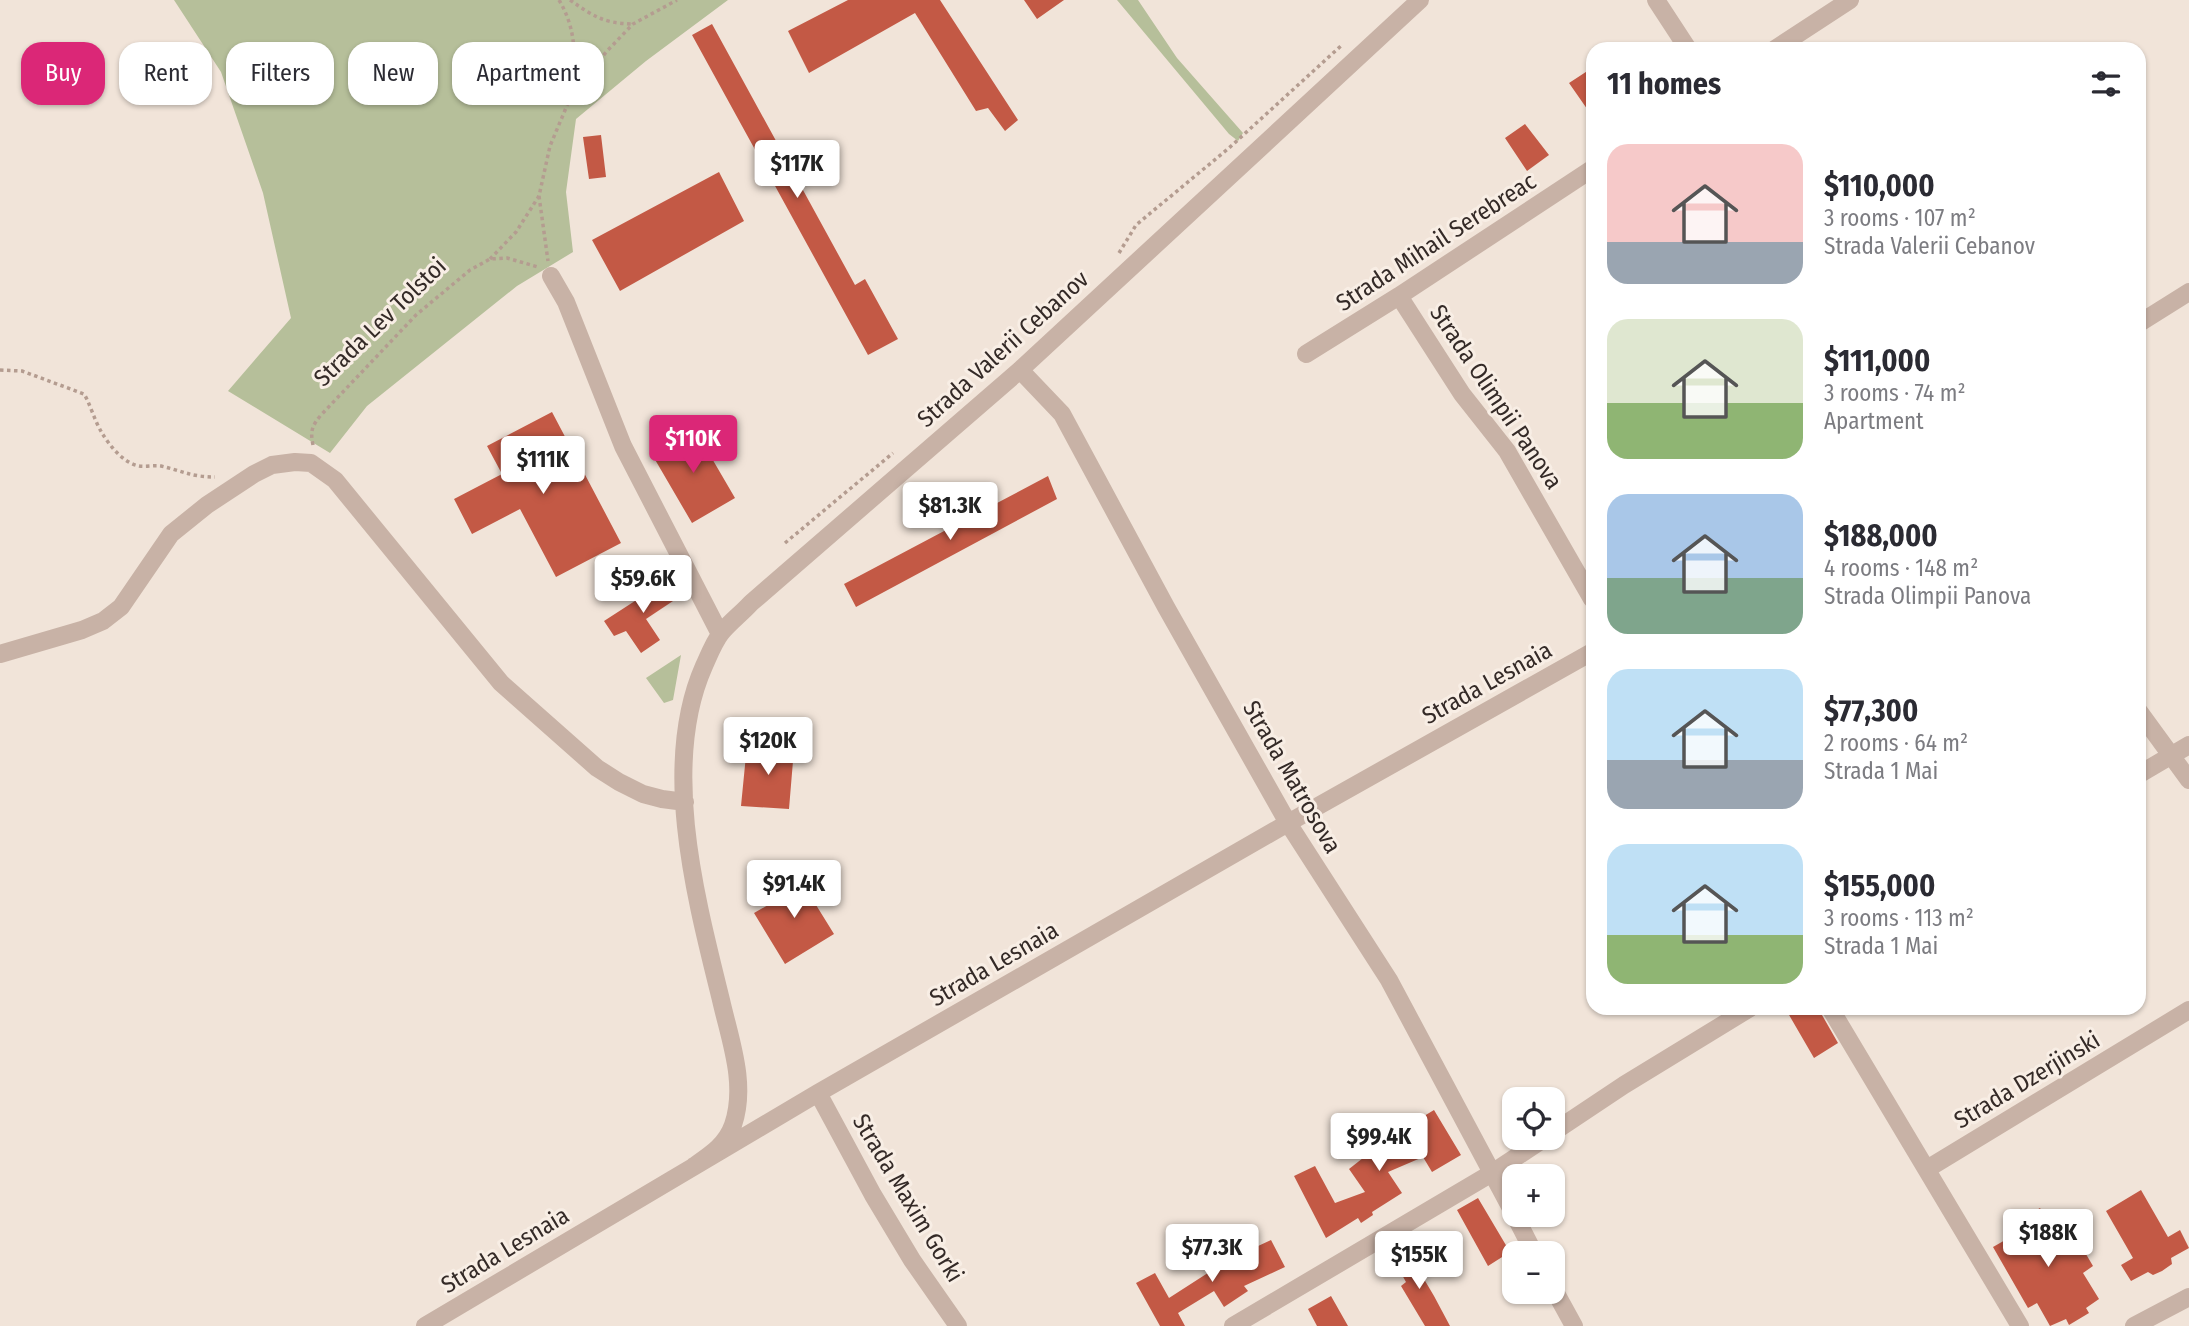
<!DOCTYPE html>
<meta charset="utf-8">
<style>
body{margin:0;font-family:"Fira Sans Condensed",sans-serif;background:#f2f2f3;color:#2b2b33;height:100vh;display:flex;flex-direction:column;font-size:26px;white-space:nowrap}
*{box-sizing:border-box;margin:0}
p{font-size:23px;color:#7c7c81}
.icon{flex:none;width:38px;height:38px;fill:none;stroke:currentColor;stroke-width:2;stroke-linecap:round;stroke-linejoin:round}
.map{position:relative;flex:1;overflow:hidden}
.sheet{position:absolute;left:1586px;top:42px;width:560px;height:973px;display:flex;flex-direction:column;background:#fff;border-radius:21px;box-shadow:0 2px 5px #0004}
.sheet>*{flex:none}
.top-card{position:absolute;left:21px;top:42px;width:665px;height:63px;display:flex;gap:14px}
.fabs{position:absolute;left:1502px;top:1087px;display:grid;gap:14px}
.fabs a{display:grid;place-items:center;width:63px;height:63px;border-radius:14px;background:#fff;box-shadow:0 2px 5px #0004;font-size:35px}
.price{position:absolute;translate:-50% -60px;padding:0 16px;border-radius:7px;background:#fff;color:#222;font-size:23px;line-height:46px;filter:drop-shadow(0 2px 4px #0008)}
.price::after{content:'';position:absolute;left:50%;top:42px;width:21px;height:16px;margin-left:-10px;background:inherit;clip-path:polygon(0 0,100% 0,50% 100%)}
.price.selected{background:#db2777;color:#fff}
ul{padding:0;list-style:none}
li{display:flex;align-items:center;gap:21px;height:175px;padding:0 21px}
li span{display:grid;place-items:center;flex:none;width:196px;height:140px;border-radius:21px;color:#555}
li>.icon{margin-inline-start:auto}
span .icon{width:84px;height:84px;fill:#fffc;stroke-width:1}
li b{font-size:30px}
h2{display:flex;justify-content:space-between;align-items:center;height:84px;padding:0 21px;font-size:30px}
.chip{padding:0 24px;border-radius:21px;background:#fff;box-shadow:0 2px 5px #0004;font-size:24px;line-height:63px}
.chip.selected{background:#db2777;color:#fff}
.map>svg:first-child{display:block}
</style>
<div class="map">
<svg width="2189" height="1326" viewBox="0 0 2189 1326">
<rect width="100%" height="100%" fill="#f1e4d9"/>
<path fill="#b6bf9a" d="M174 0H728L646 61 576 119 566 192 573 252 517 286 367 406 330 453 228 391 291 318 263 193 221 72Z
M1117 0H1138L1177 58 1243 133 1238 141 1229 134Z
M681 655 673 700 664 703 646 678Z"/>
<path fill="#c35945" d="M848 0H940L1018 120 1005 131 988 108 976 111 915 13 809 73 788 31Z
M1024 0H1064L1037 19Z
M712 24 855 285 865 279 898 339 868 355 692 35Z
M1592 68V116L1569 83Z
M1525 124 1549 155 1527 171 1505 138Z
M601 135 606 177 589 179 583 137Z
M719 172 744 221 620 291 592 240Z
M552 412 621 543 556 577 520 509 472 534 454 499 502 474 487 446Z
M693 426 735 498 692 523 650 451Z
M1048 476 1057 499 856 607 844 584Z
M672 577 678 588 676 599 646 619 660 640 641 653 626 631 614 636 604 621Z
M747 745 794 749 789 809 741 806Z
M795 871 834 934 785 964 754 913 784 896 777 882Z
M1785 1008H1818L1838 1043 1814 1058Z
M1434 1110 1461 1155 1432 1172 1423 1157 1388 1172 1402 1193 1372 1212 1373 1215 1361 1223 1358 1218 1326 1238 1294 1176 1315 1166 1335 1203 1365 1192 1349 1169 1391 1136Z
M2141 1190 2168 1237 2180 1230 2189 1248 2171 1258 2172 1264 2162 1271 2153 1275 2148 1272 2131 1281 2121 1265 2133 1258 2106 1211Z
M1478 1198 1510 1252 1488 1266 1457 1210Z
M2040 1208 2056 1235 2070 1227 2093 1266 2083 1273 2099 1299 2086 1308 2089 1313 2069 1325 2066 1319 2050 1326 2037 1303 2028 1308 1993 1247 2021 1231 2016 1222Z
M1271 1240 1285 1267 1244 1286 1248 1291 1224 1307 1214 1291 1178 1313 1185 1326H1160L1136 1283 1155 1273 1169 1298 1228 1260Z
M1405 1247 1434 1296 1450 1326H1425L1401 1286 1406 1282 1391 1255Z
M1331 1296 1348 1326H1317L1308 1309Z"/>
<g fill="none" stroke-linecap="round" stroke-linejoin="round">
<path stroke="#b49c90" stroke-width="3.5" stroke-dasharray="3.5 3.5" stroke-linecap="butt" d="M559 0C577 30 576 60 571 93
M570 0C593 16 603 23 631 24
M539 196 548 261
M1119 253 1136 225 1229 148 1343 44
M490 259 516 232 539 196 550 146 571 96 607 51 633 24 677 0
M0 370 22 371 84 394C89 401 95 422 102 433 110 446 123 463 139 466 146 467 154 465 161 466 183 471 191 477 215 477
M313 445C310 431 312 426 321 415L416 315 470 270 490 259 507 258 538 267
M785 543 893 453"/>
<path stroke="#c8b2a6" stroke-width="18" d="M1656 0 1688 49
M1775 49 1850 0
M551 276 566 302 623 446 720 634
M1399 296 1462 394 1507 451 1592 599
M2138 324 2189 292
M1306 354 1399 296 1592 169
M1020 370 1062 414 1166 607 1288 823 1389 980 1514 1214
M0 654 82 630 103 621 121 607 171 534 207 505 254 474 272 465 295 462 311 463 335 480 501 683 597 768 619 782 643 794 662 799 685 802
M2138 710 2189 780
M2138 775 2189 745
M1830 1008 2020 1326
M818 1093 873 1195 912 1260 958 1326
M1552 1133 1624 1085 1750 1008
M694 1166C710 1155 726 1145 733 1125 747 1084 730 1040 721 1000 696 899 660 765 704 666 709 655 714 642 721 633 730 622 742 613 751 603L1020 370 1420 0
M1927 1169 2189 1010
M1514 1214 1534 1253
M1552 1286 1574 1326
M425 1326 818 1093 1288 823 1592 652
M1233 1326 1492 1173 1545 1138
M2134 1326 2189 1297"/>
</g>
<g text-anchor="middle" stroke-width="6" stroke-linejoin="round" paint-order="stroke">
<g font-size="24" fill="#342a27" stroke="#f8eee5">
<text transform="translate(1436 242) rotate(-33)" y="8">Strada Mihail Serebreac</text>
<text transform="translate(380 322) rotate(-44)" y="8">Strada Lev Tolstoi</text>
<text transform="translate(1003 349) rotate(-42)" y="8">Strada Valerii Cebanov</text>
<text transform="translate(1496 397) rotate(56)" y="8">Strada Olimpii Panova</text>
<text transform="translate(1487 683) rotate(-29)" y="8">Strada Lesnaia</text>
<text transform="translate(1292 777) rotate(60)" y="8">Strada Matrosova</text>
<text transform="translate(994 964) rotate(-30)" y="8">Strada Lesnaia</text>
<text transform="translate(2027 1080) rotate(-31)" y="8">Strada Dzerjinski</text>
<text transform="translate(908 1198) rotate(59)" y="8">Strada Maxim Gorki</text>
<text transform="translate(505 1250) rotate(-31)" y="8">Strada Lesnaia</text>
</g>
</g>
</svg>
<div class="fabs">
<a><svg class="icon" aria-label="locate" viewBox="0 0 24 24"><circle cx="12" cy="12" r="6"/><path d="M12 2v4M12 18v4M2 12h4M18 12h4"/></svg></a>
<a>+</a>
<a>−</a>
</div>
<b class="price" style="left:797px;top:200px">$117K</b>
<b class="price selected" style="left:693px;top:475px">$110K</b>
<b class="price" style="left:543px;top:496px">$111K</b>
<b class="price" style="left:950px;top:542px">$81.3K</b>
<b class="price" style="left:643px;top:615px">$59.6K</b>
<b class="price" style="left:768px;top:777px">$120K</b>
<b class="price" style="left:794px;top:920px">$91.4K</b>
<b class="price" style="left:1379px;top:1173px">$99.4K</b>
<b class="price" style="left:2048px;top:1269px">$188K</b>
<b class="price" style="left:1212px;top:1284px">$77.3K</b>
<b class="price" style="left:1419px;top:1291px">$155K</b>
<div class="top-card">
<a class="chip selected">Buy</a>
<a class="chip">Rent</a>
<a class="chip">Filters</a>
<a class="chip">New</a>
<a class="chip">Apartment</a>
</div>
<section class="sheet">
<h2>11 homes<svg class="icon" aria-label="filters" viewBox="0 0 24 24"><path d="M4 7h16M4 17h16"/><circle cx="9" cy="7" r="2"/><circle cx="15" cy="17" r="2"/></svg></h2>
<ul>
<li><span style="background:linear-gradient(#f6c9c9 70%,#9aa5b1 0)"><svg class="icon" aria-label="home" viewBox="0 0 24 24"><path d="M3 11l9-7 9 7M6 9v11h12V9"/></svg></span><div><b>$110,000</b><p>3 rooms · 107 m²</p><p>Strada Valerii Cebanov</p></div></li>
<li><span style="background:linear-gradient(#dfe7d0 60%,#8fb573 0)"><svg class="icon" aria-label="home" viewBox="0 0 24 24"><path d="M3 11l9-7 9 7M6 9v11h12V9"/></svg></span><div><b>$111,000</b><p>3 rooms · 74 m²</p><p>Apartment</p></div></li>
<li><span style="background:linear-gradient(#a9c7e8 60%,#7fa58c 0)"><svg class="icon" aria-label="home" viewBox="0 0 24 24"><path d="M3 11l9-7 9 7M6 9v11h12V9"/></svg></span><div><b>$188,000</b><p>4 rooms · 148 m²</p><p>Strada Olimpii Panova</p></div></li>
<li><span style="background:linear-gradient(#bfe0f5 65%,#9aa5b1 0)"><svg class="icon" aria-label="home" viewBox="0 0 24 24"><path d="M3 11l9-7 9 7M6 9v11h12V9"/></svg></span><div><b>$77,300</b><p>2 rooms · 64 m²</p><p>Strada 1 Mai</p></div></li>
<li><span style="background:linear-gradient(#bfe0f5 65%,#8fb573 0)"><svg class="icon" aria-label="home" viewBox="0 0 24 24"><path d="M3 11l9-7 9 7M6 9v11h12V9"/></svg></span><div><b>$155,000</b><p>3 rooms · 113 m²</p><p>Strada 1 Mai</p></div></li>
</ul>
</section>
</div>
